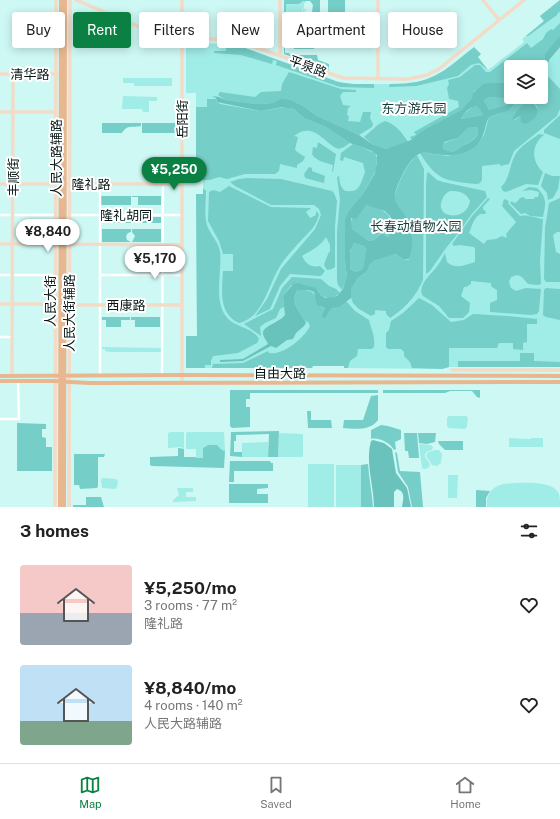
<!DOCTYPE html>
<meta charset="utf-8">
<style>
body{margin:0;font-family:"Public Sans","Noto Sans SC",sans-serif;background:#f6f6f6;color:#222;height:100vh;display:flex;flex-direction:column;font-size:15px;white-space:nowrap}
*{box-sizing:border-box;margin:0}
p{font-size:13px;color:#767676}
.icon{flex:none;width:22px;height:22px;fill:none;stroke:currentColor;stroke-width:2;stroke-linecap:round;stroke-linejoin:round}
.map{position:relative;height:507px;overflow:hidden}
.details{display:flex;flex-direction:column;background:#fff;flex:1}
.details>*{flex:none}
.top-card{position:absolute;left:12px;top:12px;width:536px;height:36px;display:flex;gap:8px}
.tools{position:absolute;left:504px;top:60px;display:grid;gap:8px}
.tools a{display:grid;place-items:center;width:44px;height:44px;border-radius:4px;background:#fff;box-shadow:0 2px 10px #0003;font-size:20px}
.price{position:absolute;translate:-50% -34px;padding:0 9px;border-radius:14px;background:#fff;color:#222;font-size:13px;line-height:26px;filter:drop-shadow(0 1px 2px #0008)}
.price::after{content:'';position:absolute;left:50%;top:24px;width:12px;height:9px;margin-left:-6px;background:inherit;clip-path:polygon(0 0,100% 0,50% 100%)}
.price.active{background:#0b8043;color:#fff}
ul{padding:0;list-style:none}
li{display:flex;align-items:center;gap:12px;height:100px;padding:0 20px}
li span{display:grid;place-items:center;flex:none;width:112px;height:80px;border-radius:4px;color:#555}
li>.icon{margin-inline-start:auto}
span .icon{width:48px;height:48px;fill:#fffc;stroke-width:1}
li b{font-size:17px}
h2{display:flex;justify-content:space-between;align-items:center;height:48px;padding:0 20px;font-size:17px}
.pill{padding:0 14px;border-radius:4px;background:#fff;box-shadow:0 2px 10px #0003;font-size:14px;line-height:36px}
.pill.active{background:#0b8043;color:#fff}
.dock{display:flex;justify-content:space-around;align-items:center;height:56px;border-top:1px solid #e0e0e0;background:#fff;font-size:11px;color:#767676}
.dock a{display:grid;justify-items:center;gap:2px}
.dock .active{color:#0b8043}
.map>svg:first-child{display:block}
</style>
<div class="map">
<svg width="560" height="507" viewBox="0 0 560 507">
<rect width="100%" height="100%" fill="#cef8f4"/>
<path fill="#a0ece7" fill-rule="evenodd" d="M306 0V3H304V9H307L303 13 302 4V28L307 26C311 29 316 30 320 33V43L314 47 307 43 286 37V4H299L303 1Z
M560 0V367H449L442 369 344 368V366H313L312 368H186V336H197L196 194H203V175H196V93H186V43L234 44 342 83 353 84H408L418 82 428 79 444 71 471 49 488 70 524 42 522 39 544 21 540 16ZM511 67H541V97H511Z
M123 78H172V86H134V83H123Z
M123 96 157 97V101H149V112H143L142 109H122Z
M102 347 161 348V352H110L105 351V349H102Z
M449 416H466L468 418 467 427 465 429 448 428 447 426V418Z
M170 432H184V449L181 447 168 448V433Z
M188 432H224L225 451 222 450 217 445H208L203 448V458H196V449H186V433Z
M279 433 303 434V457H278Z
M509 438 530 439 531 438H543V447H509Z
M268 442V457H242V443Z
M419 444 431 445 433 447 432 450 428 451 425 454V457L430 464 429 467 425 469 422 468Z
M435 450H439L442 454 441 463 437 466 432 465 426 456 428 452Z
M308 464H334V507H308Z
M336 465H361V507H336Z
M448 475H458L457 498H448Z
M102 478 116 479 118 481 117 487 115 489 102 488 101 481Z
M503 484C517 483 553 479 559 494 560 498 560 503 560 507H487C485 495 492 487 503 484Z
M177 488H193V492H186V497H196V501L173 502V500L179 495Z"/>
<path fill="#76cec8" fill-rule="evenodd" d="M284 0H320V28L313 23 311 18 313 5 310 1H303L299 4H286V37C295 37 305 35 308 44L314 47V49H294V48H290V44H285V53H289L290 55H317L318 60 329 64V70L284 54Z
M328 0H345V15L351 16V33H326V19L328 18Z
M560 0V14L559 11 557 15 528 36H526L544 21 540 16Z
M560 23V36L545 60 544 66 541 70V67H511V79L502 83H494L474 91 472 98 461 110 425 129 412 140 410 137 416 135 414 132 459 107 458 101 449 99 447 88 449 84 448 80 460 77 475 65H480L486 72H490L527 43 531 48 543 39 546 33 551 29 553 30Z
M226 43 234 44 338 82 353 84H374V88L340 87 276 65 277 61 273 60 272 64 241 55 214 53V51H226Z
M474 47 481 54 478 57 488 70 479 63 471 65 458 76 416 86 389 87 390 84C432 84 442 73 474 47Z
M289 72 341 89 356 90V92H343L340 96 343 105 351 106 348 108 347 115 349 116 348 121 360 122 363 112H371L370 118 373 124 372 127 359 135 317 116 303 106 291 100 282 98 273 103 257 104 225 100 218 95 220 92 255 97 261 92 281 91 282 84Z
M546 74 560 89V109L557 116 514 151 509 164 500 166V164L482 166V180L480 183 477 184C446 181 437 181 420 153H427L448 156 473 147 478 144 484 135 489 117 499 114 512 107 520 97H541V82ZM530 102 537 106C539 114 533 122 524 124L521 120 520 116 515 120 512 118 522 106Z
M490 97 510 99 511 100 506 105 489 110 484 100Z
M207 99H216V101L220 104 261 111 285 107 294 109 304 118 326 127 350 143 344 147 339 149C327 145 317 128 305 131 301 131 297 134 294 136L298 137 295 149 296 151 305 157 303 161 297 165V168L280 164 279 171 275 174H245L227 179 219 177 210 180H203L202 175H196V107H207Z
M474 106C479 106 483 111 483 115L461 119 462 115Z
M560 115V139L544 133V130Z
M385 121C395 124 402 132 408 142L386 149 372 144 364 137 379 124Z
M102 123H141V126C133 128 127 124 122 133H102Z
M142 123H177V133H142Z
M476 127 478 128C479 137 471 142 464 145 460 147 457 151 452 152L443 149 444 143 458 138 468 128Z
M539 134 544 135C531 145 531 161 543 172L538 185 526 184 506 192 503 191 501 187C510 179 509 166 515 155 520 146 531 140 539 134Z
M318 142 336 154 333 172 332 171 333 165 320 161 314 157 312 154 313 147 317 148Z
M353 144 375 153 377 158 376 170 363 194 349 210 345 218V261L347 276 346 280 342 290 338 285 337 280V232L340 200 337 177 339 176C340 184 341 193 351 191 353 191 355 191 357 189 361 186 363 177 365 172L363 163 344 157 343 161 340 160 341 153Z
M417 155 424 169 423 280C416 296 407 306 393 316L390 318 386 314V311L375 310V314L371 316 359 309 353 303 350 295 351 290 357 279 364 274 368 266 372 262 394 254 403 259 409 260C412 245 414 228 404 215 401 210 396 207 395 202 393 191 408 162 417 155Z
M309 167 312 168V171L325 176 324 183 305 178 304 174Z
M428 172 437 180 443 182 485 191 487 197 471 215 460 231 446 248 430 271 426 274V184L427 174ZM450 191C459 191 466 192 470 201 467 222 434 219 442 200 444 195 446 193 450 191Z
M545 173 552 176H560L558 189 553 198 548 200 547 193 541 186Z
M248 178 281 179 332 191 334 193 337 201 335 227V267L332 269 327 270 324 265C325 262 328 253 330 251V245L326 237C321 246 310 251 302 256 306 264 311 268 320 266L325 271 322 275 320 276 290 274 280 286 270 309 255 316 267 299 281 269 315 229 321 215 319 209 314 205H271L235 186 230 182 239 179Z
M229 186 271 207 310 208H311L306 212 310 218 316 215V211L319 214 317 221 313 228C303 239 291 250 282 263 269 281 264 318 239 323 218 313 222 290 223 271H233V254H223L219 241 208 221 209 192 213 190 220 192Z
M529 187 537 188C547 197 546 204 543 217L530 216 525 213 521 214 510 203 512 201 514 203 517 202 520 198 524 197 525 199H534L535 197H538L539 192 531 190 522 191Z
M203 189H204L206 191C206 200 204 217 207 225 210 235 219 242 220 252 222 273 214 298 225 315 233 328 252 326 259 339L257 343 238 353 213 356 212 359 211 360V365H205V368H186V336H197L196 194H203Z
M101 196H131V205H101Z
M132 196H161V205H138V197H132Z
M488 198 490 199 483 207V209L486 212 485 214H480C473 219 472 226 469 233L484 244 487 240 496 239 502 236 507 238 506 234 516 222 502 206 504 199 509 201 508 203 520 216C526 214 536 218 543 219L540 261 541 284 538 285 528 284 522 277 517 275 511 277 509 282 511 288 516 291 526 288 541 289 539 311 537 314 531 315 490 312V303L497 300V290L495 289 491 286V283L471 281V284L466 287H464L461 296 470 303 469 312 463 318H449L439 306 423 296C416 285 433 273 438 265 441 261 443 257 445 253L447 262C455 270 465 265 475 262V249L474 247 459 245 454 246 452 244 472 216Z
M560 198V232H557L553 235 556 252 560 254V282H546L544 279 545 228 549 203Z
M366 205C382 207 400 218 389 236L387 237 381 233 374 240 369 241 352 229C348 217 358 212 366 205Z
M102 217H131V223H102Z
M132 217H161V223H132Z
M102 229H131V232L128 233 126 236 127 240 131 242H102Z
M132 229H161V242H132L135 236 132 232Z
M355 243 364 246 366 249 363 268C359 273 354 272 350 269 349 261 349 252 353 244Z
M292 277 321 279 329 286 336 289 340 293C332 300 323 300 318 290 306 285 304 283 291 285L283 296 284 307 280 309 276 318 265 323 260 327 261 336 244 324 273 309 282 288Z
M546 288 560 289V320L546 317 543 315 544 290Z
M298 290C315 289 314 294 321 307L325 308 321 317 325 319 331 309 336 308 346 301 355 311 369 320C372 332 375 335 374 347L372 349H358L357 356 350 361 348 368H344V366H313L312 368H212L213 364 243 363 268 351 269 353C283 356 304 338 310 326L308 322 305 321C299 313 290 300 298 290Z
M419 298 432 305 451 322 464 320 473 314 507 316 537 319V324H527V342L523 343V350L513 349V343H499L497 348H449V367L442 369 412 368 410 362 404 356V352L401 349H388L386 347V333L389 330 391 321 403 313Z
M102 317H130V320H121V327H106V320H102Z
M131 317H160V327H135V320H131Z
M520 353H534V361L560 362V367H458V361H520Z
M230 390H378V393H250V399H246V407H250V427L232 428 230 426Z
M383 390H480V398L477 397 472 391H450L445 393H383Z
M378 395V420C370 431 355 429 343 428L344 420H363L371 396Z
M307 411H311V420H331L332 428H308Z
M17 423 46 424V429H42V437L46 438V447H52V471H17Z
M381 425 388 426 401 430V439L395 442 396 449 394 450C390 443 379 437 371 439V430Z
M279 431 278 457H268L269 434 236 435V441H234V452H242V457L230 456 231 432Z
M404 433H417L419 458H409L408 451H405Z
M418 433H436L435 442 427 444 419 443Z
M438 441H463V450H445L439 444Z
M208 445H217L222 450 225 451 224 468 152 466 150 465V457L178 456V448H179L184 449V457H195L197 458H203V448Z
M395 452 397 453 400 471 420 472 423 507H412L408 487 398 472Z
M74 454H105L104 457H98V486L97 488 80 489 79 485H74Z
M230 461H270L271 463H273V471H234V482H229Z
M368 464C369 479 372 492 373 507H361V465Z
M229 484H268V488L257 489V494H268V503H229Z
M476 490 490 491 486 498V507H476Z
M86 497H101L104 507H73V505H86Z"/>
<path fill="#6ac2bc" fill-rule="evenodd" d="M560 36V47L549 60 545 76 541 82V70L545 64V54Z
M511 79V97H520L512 107 507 111 489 117C484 126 485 137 477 145 464 156 449 156 434 154 428 153 423 152 419 154 409 159 401 177 397 187 391 204 399 205 406 217 413 229 414 246 409 259H403L395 254 374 261 370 264 366 272 357 279 351 290V298L339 307 331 309 325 319 321 317 325 308 317 305 314 292 309 290H298C289 301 300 313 306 323L304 326 296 333 293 339 287 340 276 348 271 346 243 361 220 362V360L243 359 268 344C267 341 263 337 263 333 263 326 280 322 285 315L283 296 293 284 298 283 316 288 321 295 325 298 333 297 337 296 343 289 347 276 345 261V218L349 210 363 194 375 173 377 162V155L372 151 350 143 326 127 304 118 294 109 282 107 261 111 217 102 216 98 212 96 219 97 225 100 257 104 273 103 282 98 291 100 303 106 317 116 359 135 372 144 386 149 411 140 425 129 461 110 472 98 473 93 483 84 490 83H502ZM490 97 510 99 511 100 506 105 489 110 484 100ZM476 106 480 109 483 115 461 119C462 114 470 107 476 106ZM476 127 478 128C479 138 471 142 464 145 460 147 457 151 452 152L443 149 444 142 458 138 468 128ZM366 205 385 211 390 216 392 223 391 231 389 236 387 237 382 233 374 240 369 241 352 229 351 218 356 219ZM354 243 364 246 366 249 363 268C359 273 354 272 350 269V251Z
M530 102C545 109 535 122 524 124L521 122 520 116 513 120 512 118C517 112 521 103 530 102Z
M373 440 384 443 392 449 396 473 407 488 411 507H402C403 499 406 492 397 489L394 492V507H374C374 486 365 463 371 441Z"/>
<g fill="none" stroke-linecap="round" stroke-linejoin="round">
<path stroke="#fff" stroke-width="2.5" d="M0 215H56
M69 215H182
M0 275H55
M100 275H182
M0 337H12
M162 375 163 184
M100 376V184
M0 419H19L18 381"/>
<path stroke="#f4dbc7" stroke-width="3.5" d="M76 0 156 34 177 39H232L343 78 408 79 427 75 439 69 524 0
M483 0 499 20
M280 56V0
M0 74H57
M378 79V0
M0 112H56
M0 184H57
M67 184H182
M0 244H60
M69 244 182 245
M0 304H56
M69 305H182
M452 370H560
M12 376 13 74
M182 383V0
M55 507 56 0
M69 507 70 0"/>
<path stroke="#e9b78f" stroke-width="4" d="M0 376 182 375 560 376
M0 381H53L89 383 560 382
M60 507 61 0
M64 507 65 0"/>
</g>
<g text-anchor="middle" stroke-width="4" stroke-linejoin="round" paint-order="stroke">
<g font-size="13" fill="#071716" stroke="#fff">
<text transform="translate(308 66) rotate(20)" y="5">平泉路</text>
<text x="30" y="79">清华路</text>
<text transform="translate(182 119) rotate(-90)" y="5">岳阳街</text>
<text transform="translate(56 158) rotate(-90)" y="5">人民大路辅路</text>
<text transform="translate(13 177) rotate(-90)" y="5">丰顺街</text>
<text x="91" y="189">隆礼路</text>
<text x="126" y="220">隆礼胡同</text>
<text transform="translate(50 301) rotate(-90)" y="5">人民大街</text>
<text x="126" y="310">西康路</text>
<text transform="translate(69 313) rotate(-90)" y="5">人民大街辅路</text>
<text x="280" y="378">自由大路</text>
</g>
<g font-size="13" fill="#153f3c" stroke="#fff">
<text x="414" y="113">东方游乐园</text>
<text x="416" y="231">长春动植物公园</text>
</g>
</g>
</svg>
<div class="tools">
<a><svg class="icon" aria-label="layers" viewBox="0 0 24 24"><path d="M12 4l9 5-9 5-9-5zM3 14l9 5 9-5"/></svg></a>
</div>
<b class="price active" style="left:174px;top:191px">¥5,250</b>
<b class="price" style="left:48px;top:253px">¥8,840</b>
<b class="price" style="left:155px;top:280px">¥5,170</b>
<div class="top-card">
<a class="pill">Buy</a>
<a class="pill active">Rent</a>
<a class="pill">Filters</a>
<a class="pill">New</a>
<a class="pill">Apartment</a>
<a class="pill">House</a>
</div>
</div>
<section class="details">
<h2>3 homes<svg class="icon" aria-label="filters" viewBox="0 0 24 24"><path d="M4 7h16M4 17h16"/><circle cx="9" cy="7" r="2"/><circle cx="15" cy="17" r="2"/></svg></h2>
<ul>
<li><span style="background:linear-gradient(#f6c9c9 60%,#9aa5b1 0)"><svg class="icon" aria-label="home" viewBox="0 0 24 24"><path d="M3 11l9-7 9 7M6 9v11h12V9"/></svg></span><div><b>¥5,250/mo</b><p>3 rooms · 77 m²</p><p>隆礼路</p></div><svg class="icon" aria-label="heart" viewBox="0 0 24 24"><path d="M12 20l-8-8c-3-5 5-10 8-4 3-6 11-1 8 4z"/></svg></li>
<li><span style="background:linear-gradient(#bfe0f5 70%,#7fa58c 0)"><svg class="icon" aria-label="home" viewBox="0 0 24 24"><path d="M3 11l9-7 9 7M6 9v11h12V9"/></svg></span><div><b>¥8,840/mo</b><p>4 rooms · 140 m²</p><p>人民大路辅路</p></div><svg class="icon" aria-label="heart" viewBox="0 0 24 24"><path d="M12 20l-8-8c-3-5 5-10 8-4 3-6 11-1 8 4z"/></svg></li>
</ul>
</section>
<nav class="dock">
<a class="active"><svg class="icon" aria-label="map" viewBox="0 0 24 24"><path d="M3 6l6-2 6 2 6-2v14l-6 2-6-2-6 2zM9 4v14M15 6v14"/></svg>Map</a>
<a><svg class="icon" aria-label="saved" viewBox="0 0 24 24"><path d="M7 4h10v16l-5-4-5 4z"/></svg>Saved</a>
<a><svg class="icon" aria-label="home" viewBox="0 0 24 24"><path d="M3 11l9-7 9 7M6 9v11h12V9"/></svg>Home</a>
</nav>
